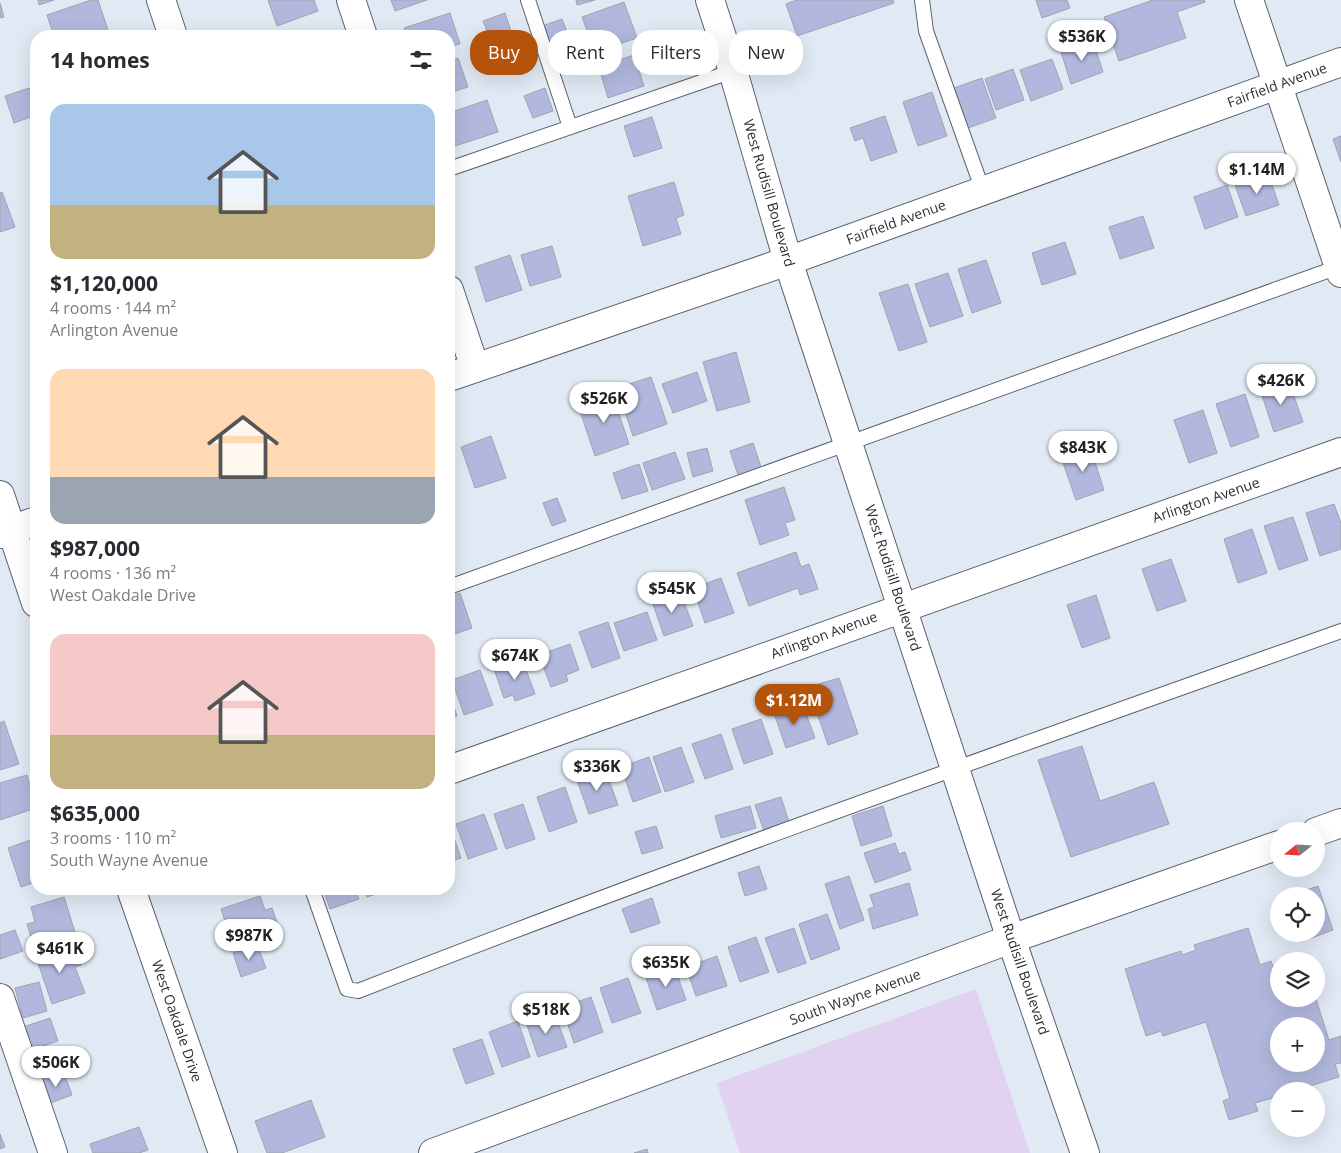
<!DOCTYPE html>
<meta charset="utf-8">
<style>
body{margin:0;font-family:"Open Sans",sans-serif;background:#f2f2f3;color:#2b2b33;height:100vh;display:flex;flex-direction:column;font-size:19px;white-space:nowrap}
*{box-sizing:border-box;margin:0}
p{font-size:16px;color:#7c7c81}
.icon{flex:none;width:28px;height:28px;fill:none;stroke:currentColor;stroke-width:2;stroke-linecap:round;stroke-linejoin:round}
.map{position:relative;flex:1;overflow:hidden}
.drawer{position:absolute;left:30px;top:30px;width:425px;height:865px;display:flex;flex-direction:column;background:#fff;border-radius:20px;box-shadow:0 5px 20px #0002}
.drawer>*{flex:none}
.top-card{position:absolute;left:470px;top:30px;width:475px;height:45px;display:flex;gap:10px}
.needle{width:32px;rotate:252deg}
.controls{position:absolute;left:1270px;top:822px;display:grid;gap:10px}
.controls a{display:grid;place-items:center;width:55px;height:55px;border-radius:50%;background:#fff;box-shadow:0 5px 20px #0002;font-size:25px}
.price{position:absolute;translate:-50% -42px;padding:0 11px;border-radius:18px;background:#fff;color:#222;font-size:16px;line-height:32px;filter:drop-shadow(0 1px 2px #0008)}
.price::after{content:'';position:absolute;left:50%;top:30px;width:15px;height:11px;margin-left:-8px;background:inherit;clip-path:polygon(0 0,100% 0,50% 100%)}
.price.selected{background:#b45309;color:#fff}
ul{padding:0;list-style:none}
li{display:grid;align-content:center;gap:10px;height:265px;padding:0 20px}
li span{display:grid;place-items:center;height:155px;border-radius:15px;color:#555}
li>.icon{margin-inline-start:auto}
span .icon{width:90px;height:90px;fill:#fffc;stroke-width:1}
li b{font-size:21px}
h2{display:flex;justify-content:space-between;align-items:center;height:60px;padding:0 20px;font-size:21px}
.chip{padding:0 18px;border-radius:20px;background:#fff;box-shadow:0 5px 20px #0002;font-size:18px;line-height:45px}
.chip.selected{background:#b45309;color:#fff}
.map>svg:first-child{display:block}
</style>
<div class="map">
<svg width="1341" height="1153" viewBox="0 0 1341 1153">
<rect width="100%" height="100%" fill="#e0e9f4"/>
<path fill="#e1d2ef" d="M976 989 1030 1153H740L717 1083Z"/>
<path fill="#b2b8dd" stroke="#a1a3af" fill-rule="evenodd" d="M38 0H54L39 5Z
M91 0H98L109 33 101 36H54L47 15Z
M268 0H314L318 11 277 26Z
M391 0H427L395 11Z
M576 0H595L577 5Z
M797 0H893L894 3 797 36 786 4Z
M1036 0H1067L1070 8 1042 18Z
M1153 0H1204L1205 2 1177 12 1186 38 1119 61 1104 17Z
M624 2 637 38 595 52 582 17Z
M0 3 4 17 0 18Z
M450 13 460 44 449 47V36H407L404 28Z
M505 13 511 31 490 39 483 21Z
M562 19 570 39 549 46 542 26Z
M1093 41 1103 72 1071 84 1061 52Z
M634 55 644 86 608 98 599 67Z
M458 58 468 87 449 93V61Z
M1052 59 1063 89 1031 101 1020 70Z
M1013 69 1024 100 996 110 985 79Z
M982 78 996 118 968 128 954 88Z
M29 88 36 108V115L14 123 5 96Z
M545 88 553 111 533 118 524 96Z
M932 92 947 136 918 146 903 102Z
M487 100 498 132 449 148V113Z
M885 116 897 152 871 161 863 138 855 141 850 128Z
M652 117 662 148 634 157 624 126Z
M1341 136V162L1333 139Z
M1268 173 1279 205 1246 216 1235 185Z
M674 182 684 215 676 218 681 234 643 246 628 196Z
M1227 185 1238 217 1205 229 1194 197Z
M2 192 15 227 0 232V193Z
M1143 216 1154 248 1120 259 1109 227Z
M1065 242 1076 274 1042 285 1032 253Z
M552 246 561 277 530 286 521 255Z
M510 255 522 290 486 302 475 267Z
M986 260 1001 303 972 313 958 269Z
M948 273 963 316 930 327 915 284Z
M908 284 927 342 899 351 879 293Z
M736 352 750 402 717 411 703 362Z
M36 361V377L32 362Z
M697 372 707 401 673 413 662 384Z
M651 377 667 424 633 436 617 388Z
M1288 379 1303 422 1274 432 1260 389Z
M612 393 629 444 595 456 578 405Z
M1245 394 1259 437 1231 447 1216 404Z
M1203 410 1217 453 1189 463 1174 420Z
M491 436 506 478 475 488 461 447Z
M753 443 761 467 738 475 730 451Z
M1090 447 1104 490 1076 500 1061 457Z
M707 448 713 471 693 477 687 453Z
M675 452 685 479 652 490 643 463Z
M639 464 648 491 622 499 613 473Z
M784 487 795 520 785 523 789 535 760 545 745 500Z
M557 498 566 521 552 526 543 503Z
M1334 504 1341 523V549L1320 556 1306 513Z
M1293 517 1308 560 1279 570 1264 526Z
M1252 529 1267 573 1238 583 1224 539Z
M796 552 801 567 809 564 818 589 800 595 798 588 749 606 737 573Z
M1171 559 1186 601 1157 611 1142 569Z
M721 578 734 613 705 623 693 588Z
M680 591 693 626 664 636 652 601Z
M460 593 472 628 449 636V597Z
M1096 595 1110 638 1082 648 1067 605Z
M647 612 657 640 624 651 614 623Z
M608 622 620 658 592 668 579 632Z
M570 644 579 670 566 675 568 681 551 687 539 655Z
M522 659 535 694 515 701 513 695 504 698 494 669Z
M480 670 493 705 464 715 452 680Z
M839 678 858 734 828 745 812 698 822 694 819 684Z
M449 692 457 716 449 719Z
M802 703 815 738 786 748 774 713Z
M761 719 773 754 744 764 732 729Z
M4 721 19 764 0 770V723Z
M721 734 733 769 705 779 692 744Z
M1082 746 1100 801 1154 782 1169 824 1071 857 1038 760Z
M681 747 694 782 665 792 653 757Z
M649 757 661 792 633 802 621 767Z
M605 769 618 805 589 814 577 780Z
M27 775 36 808 0 820V783Z
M565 787 577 822 549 832 537 797Z
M781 797 789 822 764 831 755 805Z
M523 804 535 839 506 849 494 814Z
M750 806 756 828 721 838 715 816Z
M883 806 892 836 861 846 852 816Z
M484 814 497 849 468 859 456 824Z
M449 823 461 858 449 862Z
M656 826 663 848 642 854 635 832Z
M36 838V882L21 887 8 848Z
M895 843 899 854 905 852 911 870 875 883 864 853Z
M759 866 767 889 745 896 738 873Z
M849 876 864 920 840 929 825 884Z
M909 883 918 915 873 929 868 909 874 907 870 895Z
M1318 886 1333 930 1301 942 1298 934H1316V896H1288Z
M323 889H355L359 899 330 909Z
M364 889H391L367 897Z
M260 896 265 910 272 908 278 925 232 942 221 909Z
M64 897 75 932 33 944 27 924 35 922 31 907Z
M652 898 660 923 631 933 622 909Z
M827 914 840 949 811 960 799 924Z
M794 928 806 963 778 973 765 938Z
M1248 928 1260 965 1271 961 1274 969 1279 968V999H1316L1329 1040 1341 1036V1063L1335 1064 1339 1077 1294 1091H1279V1096L1255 1103 1258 1111 1229 1120 1223 1101 1230 1098 1206 1022 1163 1036 1161 1031 1146 1036 1125 969 1181 951 1182 955 1196 950 1194 945ZM1279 1026H1316V1064H1279Z
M15 930 23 951 0 959V935Z
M756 937 769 972 740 982 728 947Z
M257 944 266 968 241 977 233 953Z
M61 945 65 957 77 953 81 965 75 967 85 993 52 1004 35 954Z
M717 956 727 986 696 996 686 967Z
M674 965 686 1000 657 1010 645 975Z
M628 978 641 1013 612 1023 600 988Z
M39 982 47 1011 23 1018 15 988Z
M591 997 603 1032 574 1043 562 1007Z
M554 1012 567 1047 538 1057 526 1022Z
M50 1018 58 1041 31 1050 23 1027Z
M518 1021 530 1057 502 1067 489 1032Z
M482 1039 494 1074 466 1084 453 1049Z
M64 1073 72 1095 48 1104 40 1081Z
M311 1100 325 1137 282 1153H267L255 1121Z
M139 1127 148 1150 139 1153H93L90 1144Z
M0 1134 5 1147 0 1149Z
M647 1149 648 1153H634Z"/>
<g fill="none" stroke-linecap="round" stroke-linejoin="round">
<defs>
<path id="service" d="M528 0 570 127
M922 0 926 31 983 191
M449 169 733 71
M449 587 1341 266
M312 889 347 989 358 991C683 864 1012 748 1341 631"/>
<path id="minor" d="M161 0 173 36
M351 0 363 36
M1249 0 1341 273
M449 290 475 368
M0 495 36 603
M449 770 1341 452
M1316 832 1341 823
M131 889 223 1153
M0 998 53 1153
M433 1153 1011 939 1279 845"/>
<path id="tertiary" d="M710 0 733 71 788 261 1011 939 1085 1153"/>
<path id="secondary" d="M449 377 788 261 1341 62
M0 534 36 521"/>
</defs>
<use href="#service" stroke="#5b636c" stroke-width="16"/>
<use href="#minor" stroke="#5b636c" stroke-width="30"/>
<use href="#tertiary" stroke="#5b636c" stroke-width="30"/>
<use href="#secondary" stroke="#5b636c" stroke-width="30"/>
<use href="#service" stroke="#fff" stroke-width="14"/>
<use href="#minor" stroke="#fff" stroke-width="28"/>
<use href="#tertiary" stroke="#fff" stroke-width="28"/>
<use href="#secondary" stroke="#fff" stroke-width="28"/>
</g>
<g text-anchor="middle" stroke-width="4" stroke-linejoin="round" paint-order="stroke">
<g font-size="14" fill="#2a2e32" stroke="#fff">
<text transform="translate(1277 85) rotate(-20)" y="5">Fairfield Avenue</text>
<text transform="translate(769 193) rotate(74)" y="5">West Rudisill Boulevard</text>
<text transform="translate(896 222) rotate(-20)" y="5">Fairfield Avenue</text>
<text transform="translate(1206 500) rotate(-19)" y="5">Arlington Avenue</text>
<text transform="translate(893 578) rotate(72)" y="5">West Rudisill Boulevard</text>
<text transform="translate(824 635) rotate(-20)" y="5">Arlington Avenue</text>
<text transform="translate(1020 962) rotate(71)" y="5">West Rudisill Boulevard</text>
<text transform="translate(855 997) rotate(-20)" y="5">South Wayne Avenue</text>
<text transform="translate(177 1021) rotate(71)" y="5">West Oakdale Drive</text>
</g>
</g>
</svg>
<div class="controls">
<a><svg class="needle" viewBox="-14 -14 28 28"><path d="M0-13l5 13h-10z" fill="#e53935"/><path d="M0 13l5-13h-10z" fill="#7c7c81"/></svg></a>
<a><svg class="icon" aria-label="locate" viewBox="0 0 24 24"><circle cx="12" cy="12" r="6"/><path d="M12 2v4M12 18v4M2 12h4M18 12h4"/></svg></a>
<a><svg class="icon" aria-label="layers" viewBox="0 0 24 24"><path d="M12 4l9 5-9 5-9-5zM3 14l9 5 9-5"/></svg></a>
<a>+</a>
<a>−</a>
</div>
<b class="price" style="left:1082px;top:62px">$536K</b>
<b class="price" style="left:1257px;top:195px">$1.14M</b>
<b class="price" style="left:1281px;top:406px">$426K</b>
<b class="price" style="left:604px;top:424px">$526K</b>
<b class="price" style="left:1083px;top:473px">$843K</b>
<b class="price" style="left:672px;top:614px">$545K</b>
<b class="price" style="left:515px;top:681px">$674K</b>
<b class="price selected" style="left:794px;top:726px">$1.12M</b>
<b class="price" style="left:597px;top:792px">$336K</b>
<b class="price" style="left:249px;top:961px">$987K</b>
<b class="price" style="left:60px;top:974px">$461K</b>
<b class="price" style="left:666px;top:988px">$635K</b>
<b class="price" style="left:546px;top:1035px">$518K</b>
<b class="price" style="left:56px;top:1088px">$506K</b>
<div class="top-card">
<a class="chip selected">Buy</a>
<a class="chip">Rent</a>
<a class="chip">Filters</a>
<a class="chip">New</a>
</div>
<section class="drawer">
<h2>14 homes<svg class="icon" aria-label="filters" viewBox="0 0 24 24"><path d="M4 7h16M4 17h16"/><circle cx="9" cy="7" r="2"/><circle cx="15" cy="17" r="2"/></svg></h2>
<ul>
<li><span style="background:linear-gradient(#a9c7e8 65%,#c2b280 0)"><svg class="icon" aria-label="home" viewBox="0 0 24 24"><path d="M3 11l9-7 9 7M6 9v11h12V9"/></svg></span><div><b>$1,120,000</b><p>4 rooms · 144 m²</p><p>Arlington Avenue</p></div></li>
<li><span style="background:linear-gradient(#ffd9b3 70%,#9aa5b1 0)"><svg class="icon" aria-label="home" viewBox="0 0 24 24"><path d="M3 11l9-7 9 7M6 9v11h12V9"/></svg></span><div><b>$987,000</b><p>4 rooms · 136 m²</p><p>West Oakdale Drive</p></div></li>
<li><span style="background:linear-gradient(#f6c9c9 65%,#c2b280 0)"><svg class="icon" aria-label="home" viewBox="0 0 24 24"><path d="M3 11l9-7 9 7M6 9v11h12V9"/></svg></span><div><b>$635,000</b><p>3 rooms · 110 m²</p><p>South Wayne Avenue</p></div></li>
</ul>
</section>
</div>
